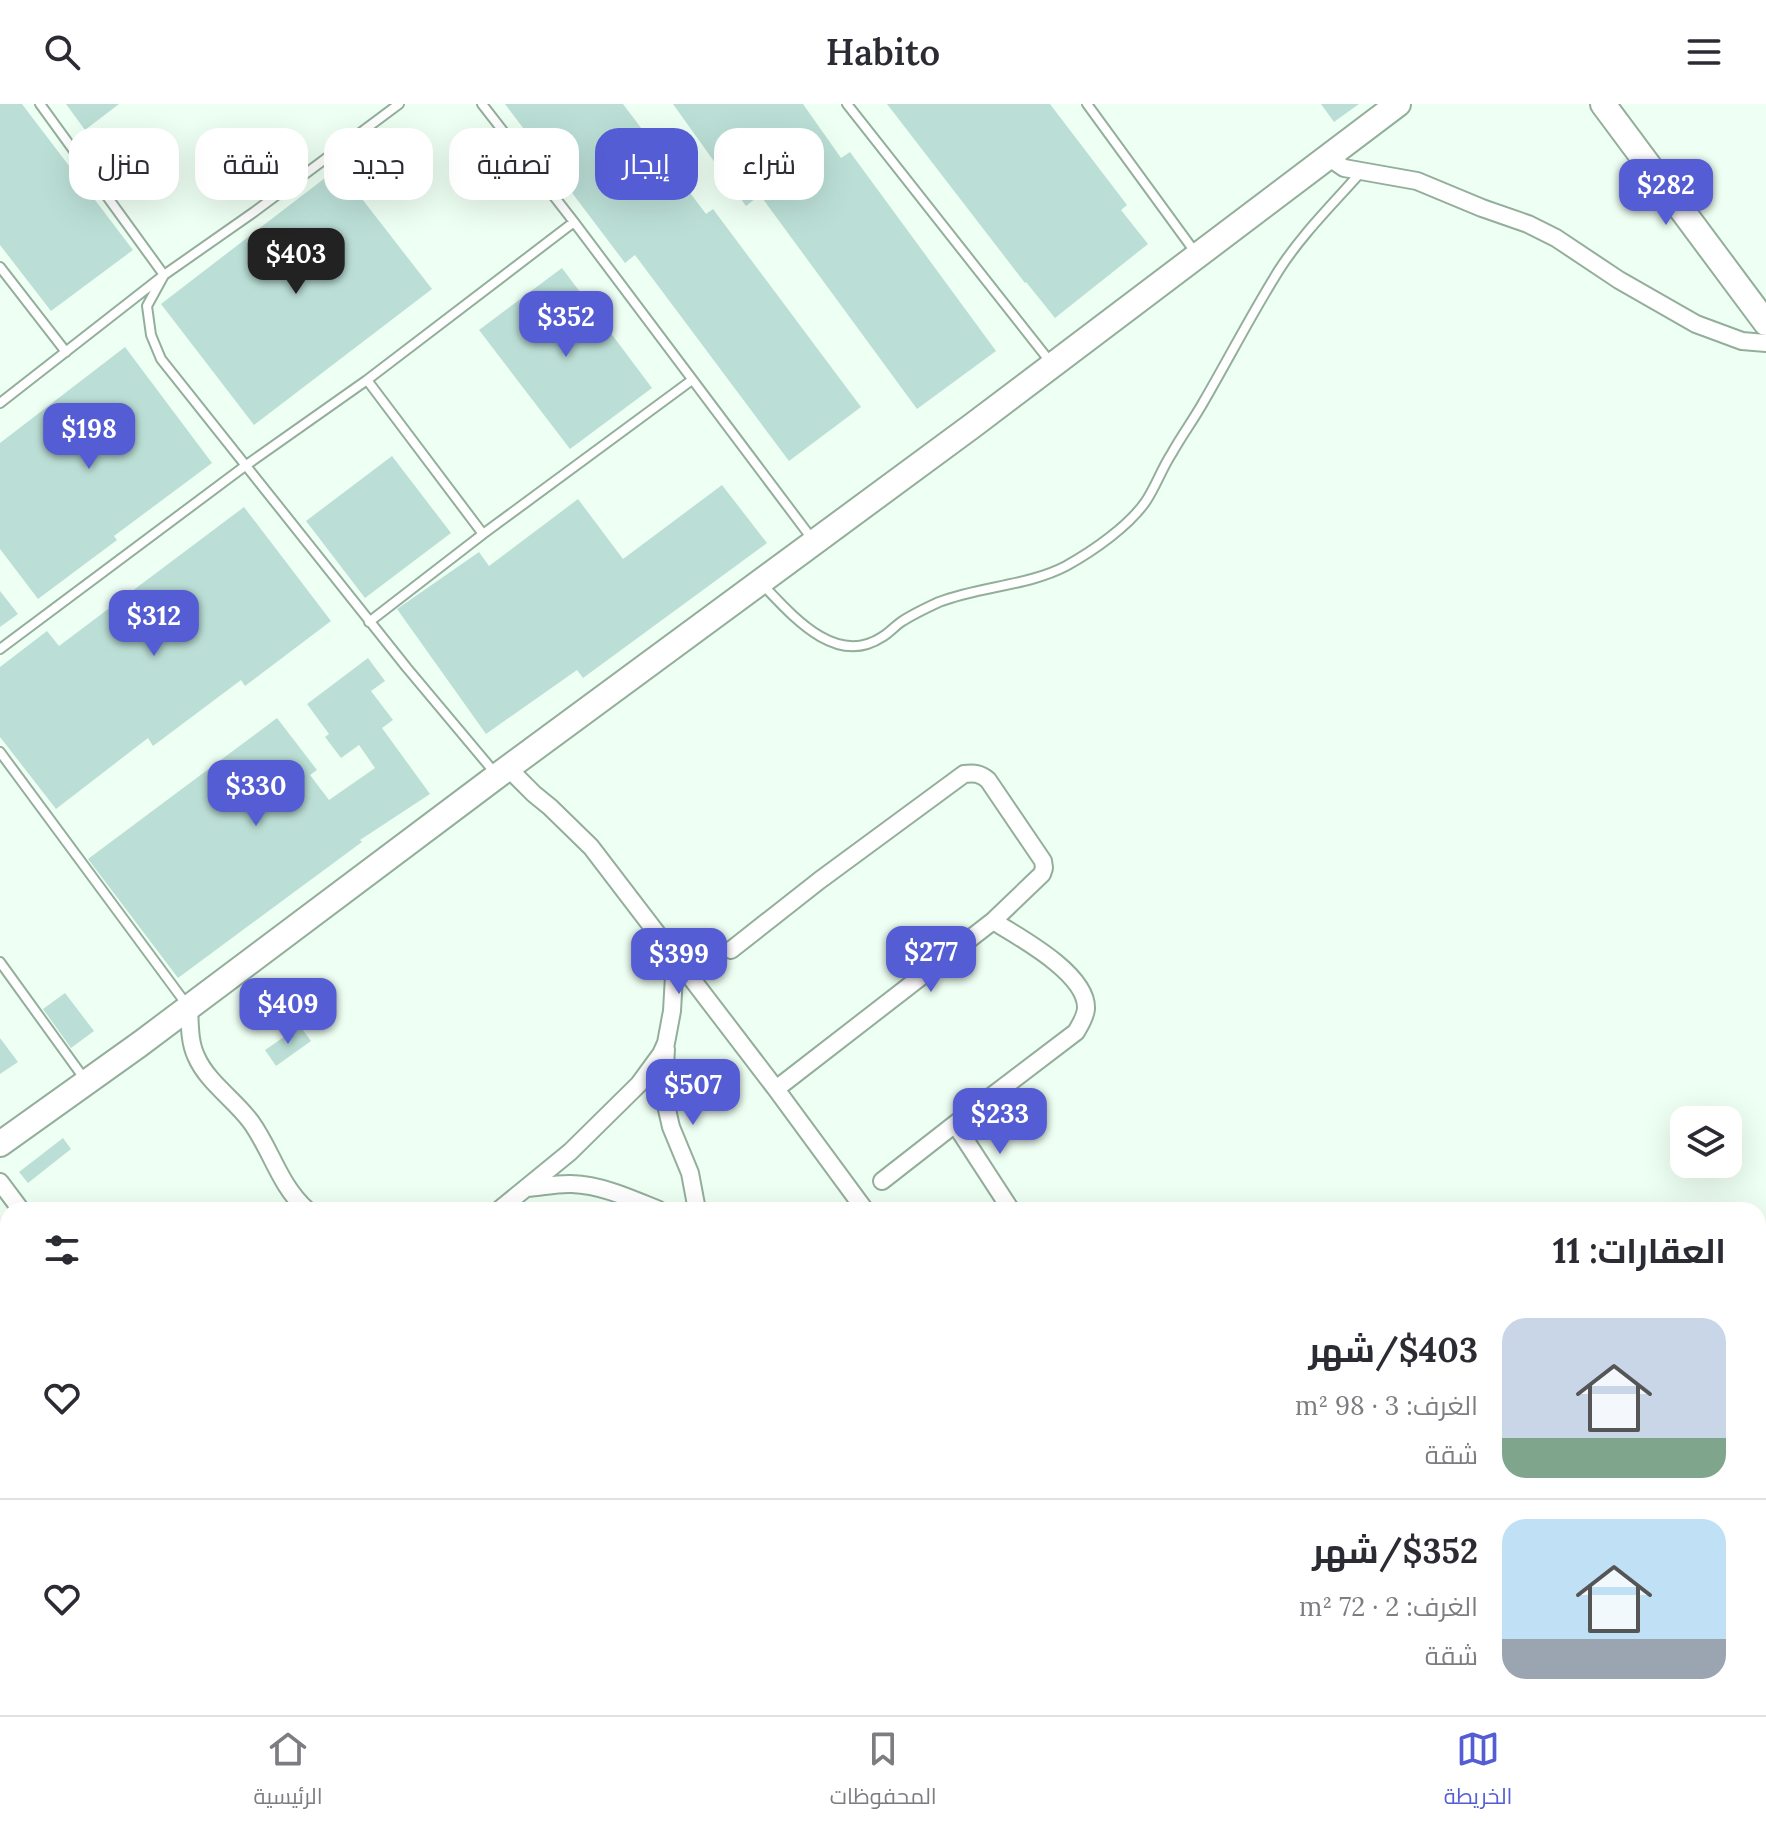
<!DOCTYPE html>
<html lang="ar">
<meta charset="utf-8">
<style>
body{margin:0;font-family:Lora,Cairo,serif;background:#f7f7f7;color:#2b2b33;direction:rtl;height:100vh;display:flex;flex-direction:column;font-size:30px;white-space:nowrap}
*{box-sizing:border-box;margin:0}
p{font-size:26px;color:#7c7c81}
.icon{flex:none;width:44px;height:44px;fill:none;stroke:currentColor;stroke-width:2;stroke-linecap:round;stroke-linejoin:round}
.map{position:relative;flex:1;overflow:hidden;direction:ltr}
.panel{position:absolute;left:0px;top:1098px;width:1766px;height:514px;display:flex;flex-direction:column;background:#fff;border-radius:24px 24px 0 0;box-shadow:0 8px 32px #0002;direction:rtl}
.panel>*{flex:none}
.guide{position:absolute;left:24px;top:24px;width:800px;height:72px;direction:rtl;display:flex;gap:16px}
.buttons{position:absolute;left:1670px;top:1002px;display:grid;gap:16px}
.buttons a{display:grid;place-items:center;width:72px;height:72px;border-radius:16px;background:#fff;box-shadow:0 8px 32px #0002;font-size:40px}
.price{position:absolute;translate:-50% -68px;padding:0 18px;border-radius:16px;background:#545dd4;color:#fff;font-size:26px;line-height:52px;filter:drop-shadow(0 2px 4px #0008)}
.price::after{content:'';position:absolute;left:50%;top:48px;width:24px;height:18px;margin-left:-12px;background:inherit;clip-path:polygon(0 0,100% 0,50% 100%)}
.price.active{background:#222;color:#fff}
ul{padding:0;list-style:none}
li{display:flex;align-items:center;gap:24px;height:200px;padding:0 40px}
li+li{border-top:2px solid #e1e1e2}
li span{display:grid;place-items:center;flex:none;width:224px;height:160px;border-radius:24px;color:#555}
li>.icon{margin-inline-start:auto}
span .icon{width:96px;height:96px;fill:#fffc;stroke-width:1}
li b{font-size:34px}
h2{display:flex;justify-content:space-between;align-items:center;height:96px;padding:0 40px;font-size:34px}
.tag{padding:0 28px;border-radius:24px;background:#fff;box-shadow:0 8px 32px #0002;font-size:28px;line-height:72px}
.tag.active{background:#545dd4;color:#fff}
header{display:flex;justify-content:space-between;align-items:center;height:104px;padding:0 40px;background:#fff;font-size:36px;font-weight:600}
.menu{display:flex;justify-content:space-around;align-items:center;height:112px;border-top:2px solid #e1e1e2;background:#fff;font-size:22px;color:#7c7c81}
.menu a{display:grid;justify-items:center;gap:4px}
.menu .active{color:#545dd4}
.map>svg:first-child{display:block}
</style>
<header><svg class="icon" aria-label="menu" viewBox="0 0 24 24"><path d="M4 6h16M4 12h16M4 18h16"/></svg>Habito<svg class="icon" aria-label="search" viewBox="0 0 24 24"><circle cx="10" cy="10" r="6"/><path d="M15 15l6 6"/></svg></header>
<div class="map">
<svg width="1766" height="1611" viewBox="0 0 1766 1611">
<rect width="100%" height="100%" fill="#eefff3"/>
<path fill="#bbdfd6" d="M0 0H22L133 146 51 207 0 141Z
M66 0H119L85 26Z
M505 0H623L706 110 713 105 861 303 789 357 635 151 625 159Z
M673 0H803L841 54 850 48 996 247 917 305 760 91 746 102Z
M887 0H1050L1127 101 1121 106 1148 140 1055 214 1026 178 1025 179Z
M1321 0H1359L1334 18Z
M338 64 432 185 254 321 161 200Z
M562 164 652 284 570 345 479 226Z
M125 243 212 359 114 432 117 436 38 495 0 445V339Z
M392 352 451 429 365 494 306 417Z
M722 381 767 439 583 574 577 566 486 630 397 505 479 448 489 462 578 395 623 455Z
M244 403 331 517 245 582 241 576 153 642 148 634 56 705 0 633V563L47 527 59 542Z
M0 487 18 510 0 523Z
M368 554 385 577 371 587 393 616 382 624 430 690 360 736 362 738 178 874 88 755 277 614 317 666 310 671 329 696 375 664 359 641 341 654 325 633 329 630 307 600Z
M280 884 297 909 286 917 268 891Z
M65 889 94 927 71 944 43 905Z
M300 922 311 937 276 962 265 946Z
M0 934 18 958 0 970Z
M63 1034 71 1045 28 1079 19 1068Z"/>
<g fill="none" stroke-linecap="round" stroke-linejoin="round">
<defs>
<path id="lane" d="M40 0 164 171
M482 0 574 118 813 436
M847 0 1052 260
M1087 0 1195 148
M0 163 66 248
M164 171 147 202 151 231 161 255 407 564 495 669
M367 276 483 430
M0 299 164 171 254 108 399 0
M761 479C791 510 835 564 882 533 889 529 895 522 901 518 913 510 926 504 939 498 980 482 1028 482 1066 462 1093 447 1129 422 1146 397 1156 382 1162 364 1172 349 1182 331 1194 315 1204 297 1229 254 1252 209 1279 166 1302 130 1333 100 1361 68
M369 518 483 430 692 276
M0 545 245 362 367 276 574 118
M0 648 187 901
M0 858 86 977
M0 1507 8 1518
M0 1559 8 1548
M82 1604 86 1611"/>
<path id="street" d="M1328 53 1344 64 1417 77 1482 104 1528 120 1556 134 1619 176 1696 220 1742 237 1766 239
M508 664 534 690 550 703 591 743 776 985 865 1106
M731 846 820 776 964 670C974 669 980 669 988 676L1043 757 1044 764 1042 770 993 817 776 985
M189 903C190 919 189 937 196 952 207 978 234 995 251 1018 272 1047 279 1081 307 1106
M666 945 664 980 666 1001 671 1023 690 1069 697 1106
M955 1020 1011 1106
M882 1077 955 1020 1076 928C1080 921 1085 914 1086 905 1088 870 1019 833 993 817
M0 1078 21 1106
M527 1084C542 1083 558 1079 572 1080 602 1081 632 1095 659 1106
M499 1106 570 1048 639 980 661 950 666 939 672 907 675 854
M1758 1270 1766 1272
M1758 1406 1766 1399
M401 1604 406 1611
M836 1604 841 1611
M1029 1604V1611
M1231 1604 1236 1611
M1285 1604 1288 1611
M276 1611 282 1604
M810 1611 811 1604
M1496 1611 1505 1604"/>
<path id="secondary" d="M1603 0 1766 219
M0 1040 140 940 497 672 972 322 1398 0"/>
</defs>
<use href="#lane" stroke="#93ae9b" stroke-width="12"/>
<use href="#street" stroke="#93ae9b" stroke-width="20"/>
<use href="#secondary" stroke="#93ae9b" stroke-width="28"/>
<use href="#lane" stroke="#fff" stroke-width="8"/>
<use href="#street" stroke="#fff" stroke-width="16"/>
<use href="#secondary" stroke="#fff" stroke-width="24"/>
</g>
</svg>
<div class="buttons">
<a><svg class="icon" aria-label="layers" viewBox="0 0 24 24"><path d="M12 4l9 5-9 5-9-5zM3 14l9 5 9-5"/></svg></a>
</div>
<b class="price" style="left:1666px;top:123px">$282</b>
<b class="price active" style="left:296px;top:192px">$403</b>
<b class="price" style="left:566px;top:255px">$352</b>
<b class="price" style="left:89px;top:367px">$198</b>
<b class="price" style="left:154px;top:554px">$312</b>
<b class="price" style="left:256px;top:724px">$330</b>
<b class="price" style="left:931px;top:890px">$277</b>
<b class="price" style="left:679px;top:892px">$399</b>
<b class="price" style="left:288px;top:942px">$409</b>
<b class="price" style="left:693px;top:1023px">$507</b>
<b class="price" style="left:1000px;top:1052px">$233</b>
<div class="guide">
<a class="tag">شراء</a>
<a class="tag active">إيجار</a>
<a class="tag">تصفية</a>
<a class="tag">جديد</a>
<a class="tag">شقة</a>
<a class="tag">منزل</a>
</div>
<section class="panel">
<h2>العقارات: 11<svg class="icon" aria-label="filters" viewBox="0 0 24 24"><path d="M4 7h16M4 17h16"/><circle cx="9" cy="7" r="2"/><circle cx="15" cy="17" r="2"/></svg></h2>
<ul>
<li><span style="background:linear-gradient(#c9d6e8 75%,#7fa58c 0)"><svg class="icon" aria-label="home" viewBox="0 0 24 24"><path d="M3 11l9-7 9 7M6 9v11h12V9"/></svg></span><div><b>$403/شهر</b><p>الغرف: 3 · 98 m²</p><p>شقة</p></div><svg class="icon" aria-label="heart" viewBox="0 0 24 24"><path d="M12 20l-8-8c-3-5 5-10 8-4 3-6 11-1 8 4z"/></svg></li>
<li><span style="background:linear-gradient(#bfe0f5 75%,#9aa5b1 0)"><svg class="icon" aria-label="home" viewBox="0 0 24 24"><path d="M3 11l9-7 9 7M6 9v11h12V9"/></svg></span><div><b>$352/شهر</b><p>الغرف: 2 · 72 m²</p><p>شقة</p></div><svg class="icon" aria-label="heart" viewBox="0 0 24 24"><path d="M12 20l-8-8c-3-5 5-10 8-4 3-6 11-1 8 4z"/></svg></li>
</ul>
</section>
</div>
<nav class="menu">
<a class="active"><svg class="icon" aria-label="map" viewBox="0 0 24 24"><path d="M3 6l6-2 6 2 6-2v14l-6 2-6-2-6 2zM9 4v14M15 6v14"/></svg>الخريطة</a>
<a><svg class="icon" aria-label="saved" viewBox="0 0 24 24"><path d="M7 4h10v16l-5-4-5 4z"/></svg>المحفوظات</a>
<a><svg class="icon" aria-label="home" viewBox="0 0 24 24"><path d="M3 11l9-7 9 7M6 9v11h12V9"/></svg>الرئيسية</a>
</nav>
